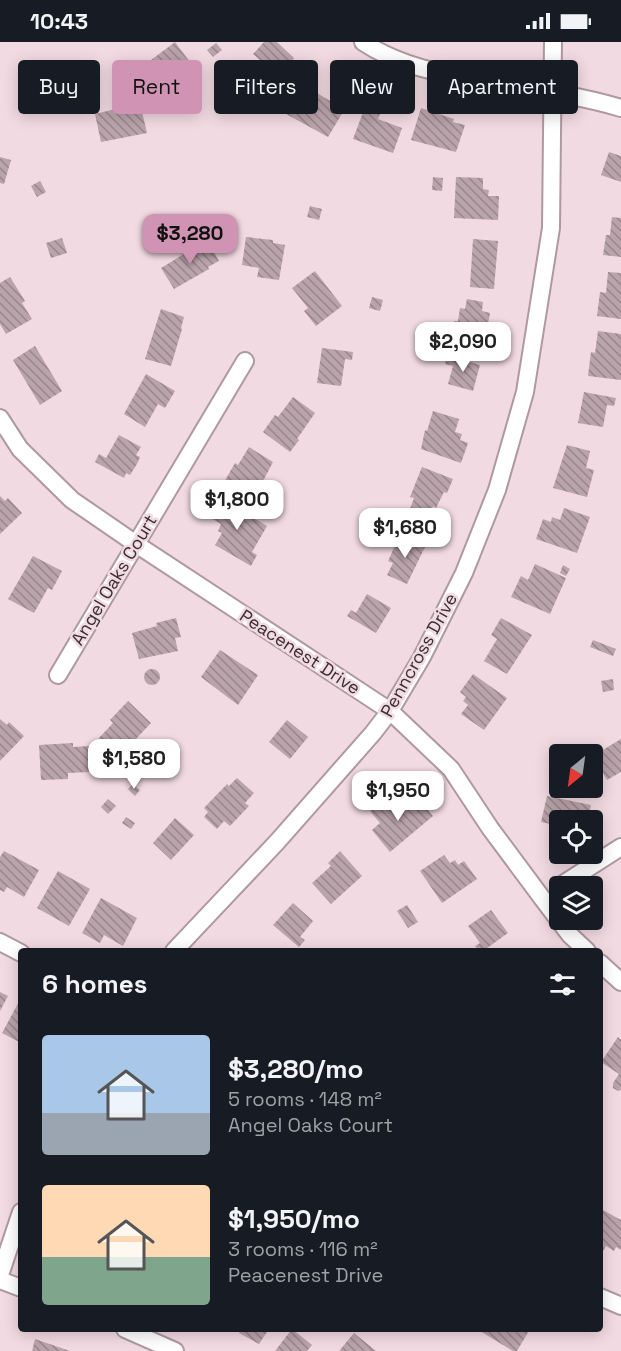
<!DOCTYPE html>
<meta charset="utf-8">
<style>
body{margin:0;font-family:"Space Grotesk",sans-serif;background:#20242c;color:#f1f3f6;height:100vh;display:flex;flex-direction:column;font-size:22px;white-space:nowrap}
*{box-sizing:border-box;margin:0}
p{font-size:20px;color:#9ea1a6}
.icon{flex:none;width:33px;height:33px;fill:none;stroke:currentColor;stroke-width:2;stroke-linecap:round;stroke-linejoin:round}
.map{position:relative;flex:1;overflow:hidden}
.sheet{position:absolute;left:18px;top:906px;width:585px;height:384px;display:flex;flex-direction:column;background:#171b24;border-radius:6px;box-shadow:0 3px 15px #0003}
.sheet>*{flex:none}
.banner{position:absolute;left:18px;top:18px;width:585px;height:54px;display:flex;gap:12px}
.needle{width:39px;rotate:209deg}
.controls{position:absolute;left:549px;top:702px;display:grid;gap:12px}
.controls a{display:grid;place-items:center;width:54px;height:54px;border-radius:6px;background:#171b24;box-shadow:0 3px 15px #0003;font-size:30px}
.price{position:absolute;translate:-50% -51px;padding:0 14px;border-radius:12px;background:#fff;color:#222;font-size:20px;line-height:39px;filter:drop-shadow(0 2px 3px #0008)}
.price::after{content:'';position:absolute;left:50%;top:36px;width:18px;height:14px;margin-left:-9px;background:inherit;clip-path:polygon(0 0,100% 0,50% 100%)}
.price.selected{background:#d193b3;color:#111}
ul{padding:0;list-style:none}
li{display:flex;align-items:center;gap:18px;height:150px;padding:0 24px}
li span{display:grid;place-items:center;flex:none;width:168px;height:120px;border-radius:6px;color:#555}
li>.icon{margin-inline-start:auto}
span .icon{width:72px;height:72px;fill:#fffc;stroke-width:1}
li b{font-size:26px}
h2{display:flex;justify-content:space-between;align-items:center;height:72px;padding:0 24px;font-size:26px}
.pill{padding:0 21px;border-radius:6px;background:#171b24;box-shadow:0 3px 15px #0003;font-size:21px;line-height:54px}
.pill.selected{background:#d193b3;color:#111}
.status{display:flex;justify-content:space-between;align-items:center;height:42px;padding:0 30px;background:#171b24;direction:ltr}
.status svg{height:16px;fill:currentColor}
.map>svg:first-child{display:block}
</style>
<div class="status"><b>10:43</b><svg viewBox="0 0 49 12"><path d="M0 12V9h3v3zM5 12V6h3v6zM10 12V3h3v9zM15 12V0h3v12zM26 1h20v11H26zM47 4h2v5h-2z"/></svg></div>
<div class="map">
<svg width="621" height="1309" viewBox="0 0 621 1309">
<defs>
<pattern id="building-back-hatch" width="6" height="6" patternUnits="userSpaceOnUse" patternTransform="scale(1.5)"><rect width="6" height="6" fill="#baa4ab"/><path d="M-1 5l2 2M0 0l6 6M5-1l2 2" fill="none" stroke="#98868c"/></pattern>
</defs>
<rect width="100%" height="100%" fill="#f2dae2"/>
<path fill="url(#building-back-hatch)" d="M175 0 196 28 178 41 184 49 167 62 141 30 150 24 147 21Z
M264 0H277L294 16 292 19 302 27 288 42 253 12Z
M216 1 222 8 213 15 207 8Z
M233 35 237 39 229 47 225 42Z
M304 43 335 62 333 64 343 70 328 95 286 72Z
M140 61 147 91 101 100 95 72Z
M365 65 380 72 378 77 402 86 393 111 353 97Z
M421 66 454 77 453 80 465 83 456 110 411 98Z
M609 110 621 114V140L601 133Z
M0 115 11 118 4 142 0 141Z
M433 135 443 136 442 149 432 148Z
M456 135 483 136V147L489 148 488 154H499L498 178 454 176Z
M40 139 46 150 37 155 31 144Z
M310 164 322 167 319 178 307 175Z
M612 175 621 176V215L603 213 606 193H610Z
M246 195 273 198V201L285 203 279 238 257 235 259 226 242 223Z
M62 196 67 211 51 216 46 201Z
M473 197 498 199 494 247 470 245Z
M207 198 219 219 208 225 209 227 174 247 161 226Z
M315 229 342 264 316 284 304 269 308 266 292 246Z
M608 230 621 231V277L597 274 600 250 606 251Z
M10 235 25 259 22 261 32 277 6 292 0 282V241Z
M372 255 383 258 380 269 369 266Z
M467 257 483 260 482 269 490 271 485 299 444 292 446 281 454 282V279H458L460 266 465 267Z
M161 267 184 275 181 286 182 287 171 324 145 317Z
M598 289 621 292V338L588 334 591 310 595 311Z
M35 304 62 349 40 363 13 318Z
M322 306 353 310 352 318 345 317 341 344 317 341Z
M448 314 480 323 473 349 448 342 453 324 445 322Z
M146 332 175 349 165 366 158 362 145 385 124 372Z
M584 350 616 356 614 364 607 363 603 385 578 381Z
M293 355 315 371 297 397 299 398 290 410 263 390 275 373 278 375Z
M433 369 459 377 455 390 462 392 460 398 468 401 461 421 421 407 425 388 427 389Z
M119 393 141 405 136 413 140 415 137 422 130 433 126 431 124 436 95 420 99 412 106 416Z
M567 403 590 409 586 426 594 428 587 455 553 446Z
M249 405 273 420 252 460 223 442 235 421 238 423Z
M422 425 453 437 447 451 444 450 436 466 433 464 426 482 407 475 414 456 410 455Z
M0 454 5 459 8 456 22 471 0 492Z
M220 456 267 484 252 510 257 513 251 524 215 503 222 491 218 489 221 482 209 475Z
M564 466 590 475 577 511 536 497 543 477 551 480 552 475 560 478Z
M400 493 425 505 407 542 387 533 393 521 388 519Z
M33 514 62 529 52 548 48 546 34 571 8 557Z
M535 522 566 536 550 572 511 555 521 534 528 538Z
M563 523 570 527 566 534 560 531Z
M367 552 391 566 376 591 347 574 351 568 356 571Z
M176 576 181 595 175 596 178 609 139 617 132 591 157 584 156 581Z
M501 576 532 593 507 632 484 619 497 597 491 593Z
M593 598 616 607 613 614 590 605Z
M220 608 258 633 238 663 201 635Z
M144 635a8 8 0 1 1 16 0a8 8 0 1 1-16 0Z
M473 632 507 656 484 688 461 672 468 663 463 659 466 655 460 650Z
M613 637 614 648 603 650 601 639Z
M128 659 151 681 118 716 98 697 113 681 110 678Z
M0 677 7 683 9 680 24 694 0 719Z
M287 678 308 695 290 717 269 700Z
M621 697V730L607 738 593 714Z
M73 701V705L89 704 90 730 68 731V737L41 738 39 703Z
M237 736 254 751 245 761 249 764 230 784 224 779 217 787 204 775 208 770 204 766 227 742 229 744Z
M133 742 140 748 135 754 128 747Z
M389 754 399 766 403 762 408 767 419 758 433 774 390 810 372 788 380 781 370 769Z
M547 754 591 763 588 778H560V784L541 780Z
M108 757 116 764 108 772 101 765Z
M126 775 135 781 131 787 122 781Z
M175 776 194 793 171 818 153 801Z
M4 809 39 828 24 855 7 845 4 850 0 848V815Z
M340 809 362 834 331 862 312 841 331 824 328 821Z
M444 813 450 821 455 818 458 823 464 819 477 837 442 861 420 829Z
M58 829 90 847 69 884 37 866Z
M101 856 137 876 123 904 104 893 100 901 82 891Z
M293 861 313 879 300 895 305 898 299 905 273 883Z
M407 863 418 880 408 886 397 869Z
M491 868 508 891 483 909H479L475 904 480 901 468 884Z
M0 950 8 954 0 969Z
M21 956V1001L2 991Z
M618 995 621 998V1048L618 1049 613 1046V1041L619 1032 601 1020Z
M603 1168 621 1178V1208L616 1205 614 1209 606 1204 602 1211 600 1210V1173Z
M237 1287H269L259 1302 239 1291 240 1289Z
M292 1287 312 1303 307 1309H275Z
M481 1287H530L517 1309H513L480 1289Z
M354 1291 376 1309H339Z
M35 1297 70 1309H32Z"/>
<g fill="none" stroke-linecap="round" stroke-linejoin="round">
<defs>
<path id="minor" d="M363 0C399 24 439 31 481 39 527 47 575 52 621 66
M0 376 20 407 72 458 136 502 390 669 451 727 490 786 542 856 570 893 587 909
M58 633 245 319
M560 844 621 805
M0 900 21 911
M174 909 277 800 373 691 390 669 422 615 464 531 497 448 525 350 551 186 553 0
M600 921 621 940
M0 1233 21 1170
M0 1238 21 1246
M600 1255 621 1264
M125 1287 175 1309"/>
</defs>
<use href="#minor" stroke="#af99a0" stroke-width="20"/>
<use href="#minor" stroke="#fff" stroke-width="16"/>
</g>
<g text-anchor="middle" stroke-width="5" stroke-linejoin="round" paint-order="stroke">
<g font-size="18" fill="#382f31" stroke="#f2dae2">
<text transform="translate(114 538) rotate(-59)" y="6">Angel Oaks Court</text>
<text transform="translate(300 610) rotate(33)" y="6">Peacenest Drive</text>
<text transform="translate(419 613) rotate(-61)" y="6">Penncross Drive</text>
</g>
</g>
</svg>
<div class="controls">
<a><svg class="needle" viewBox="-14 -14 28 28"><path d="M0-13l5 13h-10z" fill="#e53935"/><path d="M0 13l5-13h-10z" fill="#9ea1a6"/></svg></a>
<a><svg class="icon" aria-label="locate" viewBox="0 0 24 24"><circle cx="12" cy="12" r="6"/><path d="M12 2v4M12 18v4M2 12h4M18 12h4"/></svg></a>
<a><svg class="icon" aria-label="layers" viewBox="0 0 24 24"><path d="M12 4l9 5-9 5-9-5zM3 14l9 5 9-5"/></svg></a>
</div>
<b class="price selected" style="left:190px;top:223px">$3,280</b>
<b class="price" style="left:463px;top:331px">$2,090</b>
<b class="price" style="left:237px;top:489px">$1,800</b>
<b class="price" style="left:405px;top:517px">$1,680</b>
<b class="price" style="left:134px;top:748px">$1,580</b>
<b class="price" style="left:398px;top:780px">$1,950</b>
<div class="banner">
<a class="pill">Buy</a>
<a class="pill selected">Rent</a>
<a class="pill">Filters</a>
<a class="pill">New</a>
<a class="pill">Apartment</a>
</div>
<section class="sheet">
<h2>6 homes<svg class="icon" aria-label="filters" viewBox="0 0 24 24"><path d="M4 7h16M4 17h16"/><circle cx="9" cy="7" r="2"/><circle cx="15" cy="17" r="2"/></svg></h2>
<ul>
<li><span style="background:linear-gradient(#a9c7e8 65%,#9aa5b1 0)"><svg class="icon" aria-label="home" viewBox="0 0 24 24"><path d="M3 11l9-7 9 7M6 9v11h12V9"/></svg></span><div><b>$3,280/mo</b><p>5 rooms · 148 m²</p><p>Angel Oaks Court</p></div></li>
<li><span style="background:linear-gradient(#ffd9b3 60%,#7fa58c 0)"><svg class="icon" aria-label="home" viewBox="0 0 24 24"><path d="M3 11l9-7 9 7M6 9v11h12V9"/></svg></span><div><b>$1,950/mo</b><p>3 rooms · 116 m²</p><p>Peacenest Drive</p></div></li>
</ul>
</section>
</div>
